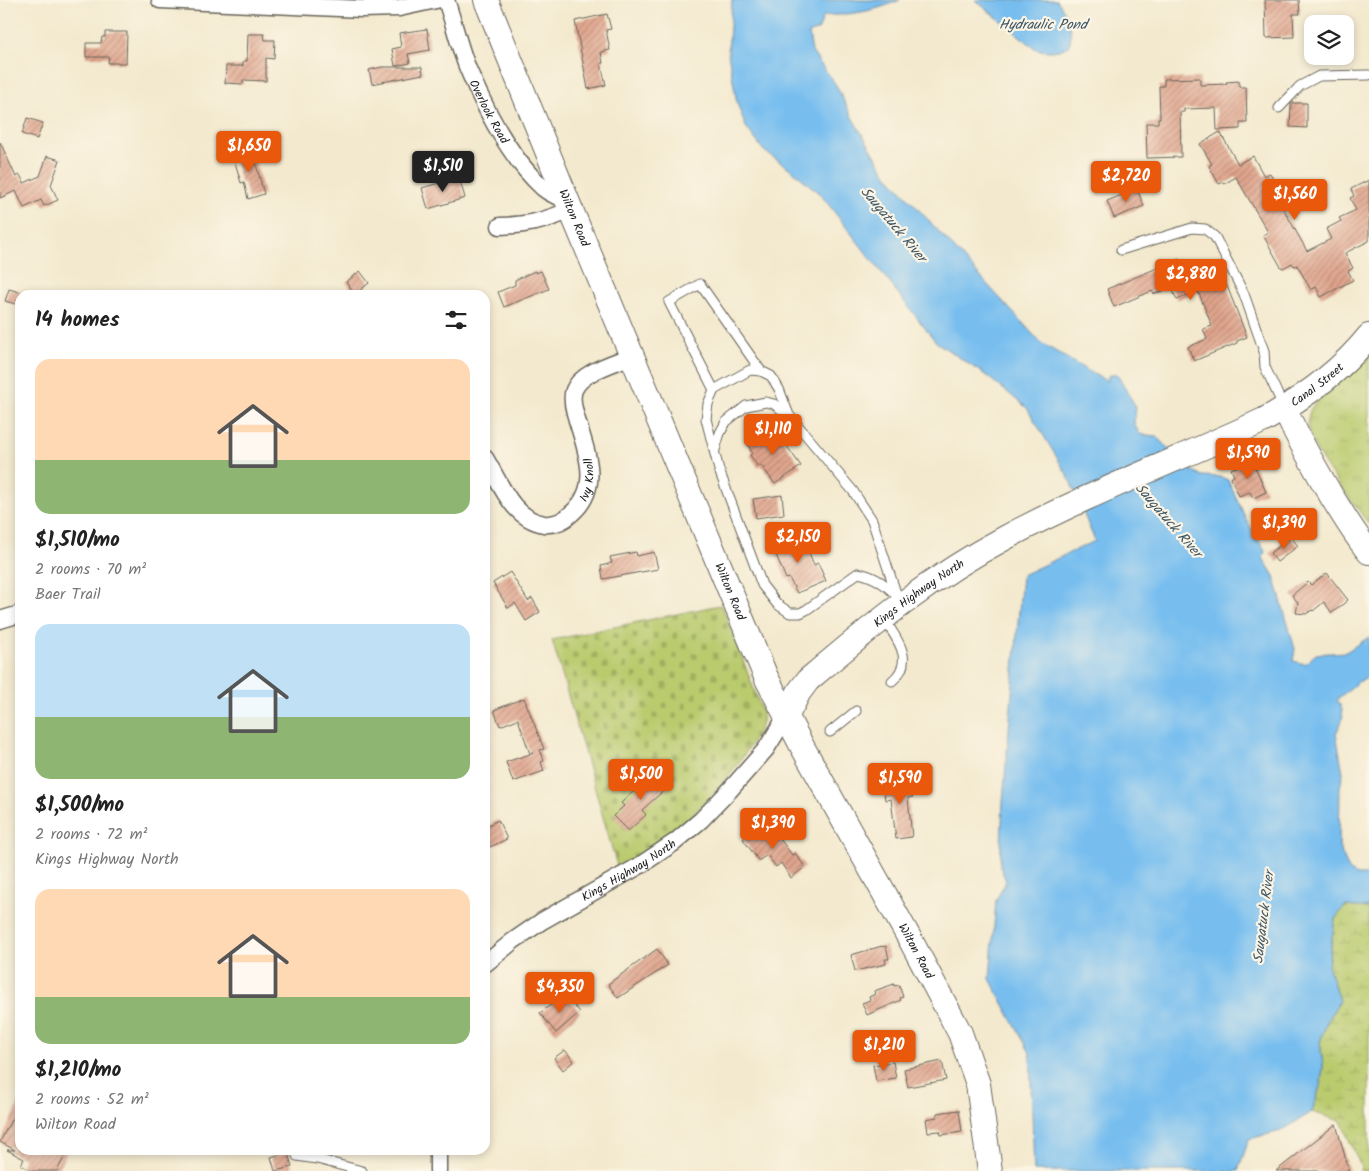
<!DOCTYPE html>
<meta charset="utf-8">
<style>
body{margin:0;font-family:Kalam,sans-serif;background:#f6f6f6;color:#222;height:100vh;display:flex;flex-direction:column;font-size:19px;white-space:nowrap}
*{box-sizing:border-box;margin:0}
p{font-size:16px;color:#767676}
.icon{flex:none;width:28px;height:28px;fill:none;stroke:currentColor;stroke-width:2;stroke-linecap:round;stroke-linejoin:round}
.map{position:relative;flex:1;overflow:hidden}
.details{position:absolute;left:15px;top:290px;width:475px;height:865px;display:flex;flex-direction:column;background:#fff;border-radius:15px;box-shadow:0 2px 8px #0003}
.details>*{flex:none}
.tools{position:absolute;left:1304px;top:15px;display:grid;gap:10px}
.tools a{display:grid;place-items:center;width:50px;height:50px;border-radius:10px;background:#fff;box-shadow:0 2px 8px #0003;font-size:25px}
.price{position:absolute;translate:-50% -42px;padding:0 11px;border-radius:5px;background:#ea580c;color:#fff;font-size:16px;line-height:32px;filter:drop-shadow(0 1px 2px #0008)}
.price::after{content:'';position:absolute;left:50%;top:30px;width:15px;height:11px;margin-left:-8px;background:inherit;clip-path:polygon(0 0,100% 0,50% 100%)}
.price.on{background:#222;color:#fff}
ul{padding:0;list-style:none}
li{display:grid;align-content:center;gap:10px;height:265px;padding:0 20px}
li span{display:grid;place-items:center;height:155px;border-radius:15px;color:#555}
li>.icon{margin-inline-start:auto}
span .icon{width:90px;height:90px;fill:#fffc;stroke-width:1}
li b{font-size:21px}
h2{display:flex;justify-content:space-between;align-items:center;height:60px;padding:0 20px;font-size:21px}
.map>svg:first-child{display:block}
</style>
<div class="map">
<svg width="1369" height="1171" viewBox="0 0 1369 1171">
<defs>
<pattern id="wetland-marsh" width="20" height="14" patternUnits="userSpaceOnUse" patternTransform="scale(1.25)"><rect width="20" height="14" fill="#bacb6e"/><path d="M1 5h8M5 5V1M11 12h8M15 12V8" fill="none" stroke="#9fae5f"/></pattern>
<pattern id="cemetery-stones" width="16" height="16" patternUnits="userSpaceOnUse" patternTransform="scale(1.25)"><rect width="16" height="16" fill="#bacb6e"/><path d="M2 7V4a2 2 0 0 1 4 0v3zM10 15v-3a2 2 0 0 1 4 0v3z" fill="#9fae5f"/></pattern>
<pattern id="park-tufts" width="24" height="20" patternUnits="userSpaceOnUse" patternTransform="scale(1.25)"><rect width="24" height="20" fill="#bacb6e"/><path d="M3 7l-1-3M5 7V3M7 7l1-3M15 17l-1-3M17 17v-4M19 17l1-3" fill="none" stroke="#9fae5f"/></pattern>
<pattern id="building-hatch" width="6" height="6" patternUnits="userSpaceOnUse" patternTransform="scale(1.25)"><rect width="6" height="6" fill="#e0a48c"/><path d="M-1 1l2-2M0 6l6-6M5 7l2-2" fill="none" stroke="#b58572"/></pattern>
</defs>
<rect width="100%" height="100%" fill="#fcf5e5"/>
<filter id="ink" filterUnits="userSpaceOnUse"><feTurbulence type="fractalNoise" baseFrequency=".02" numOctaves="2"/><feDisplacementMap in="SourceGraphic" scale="10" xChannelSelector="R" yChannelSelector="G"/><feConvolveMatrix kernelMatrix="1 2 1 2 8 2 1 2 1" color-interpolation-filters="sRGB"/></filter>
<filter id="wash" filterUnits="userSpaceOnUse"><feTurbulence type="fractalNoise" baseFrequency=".0096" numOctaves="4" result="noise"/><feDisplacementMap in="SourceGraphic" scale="20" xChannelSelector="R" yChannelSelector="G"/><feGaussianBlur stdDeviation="1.12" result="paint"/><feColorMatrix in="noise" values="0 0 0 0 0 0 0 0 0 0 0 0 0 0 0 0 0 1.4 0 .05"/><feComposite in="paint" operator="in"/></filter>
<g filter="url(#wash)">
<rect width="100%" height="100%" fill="#f3e9ce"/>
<path fill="url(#wetland-marsh)" stroke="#6b7445" d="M1345 906 1369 908V1171H1360L1361 1167 1341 1121 1312 1112 1321 1083 1323 1066 1320 1042 1327 1022 1339 1001 1328 965 1335 919Z"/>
<path fill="url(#cemetery-stones)" stroke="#6b7445" d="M720 605 725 613 759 703C761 709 763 715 762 721 760 733 752 742 746 752 714 799 669 842 618 869L552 640Z"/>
<path fill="url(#park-tufts)" stroke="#6b7445" d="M1369 353V524C1353 502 1317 460 1310 435 1307 427 1307 417 1311 409 1321 392 1354 367 1369 353Z"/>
<path fill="#77beef" stroke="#4a6d86" d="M732 0H900C882 8 866 12 847 14 838 16 831 14 823 17L819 29 809 34 812 52 836 85 853 119 887 175 1041 343C1063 355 1084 370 1107 381L1108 376 1116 373 1136 407 1134 422 1139 434 1155 436 1193 471 1202 476 1221 477 1228 480 1247 521 1265 551 1263 558 1274 576 1295 649 1293 661 1305 664 1316 654 1346 652 1369 637V675L1364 680 1356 682C1351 692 1344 691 1337 700 1346 713 1343 721 1336 733L1343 773 1340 787 1339 847 1349 870 1355 875H1369V908L1345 906 1335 919 1328 965 1339 1001 1327 1022 1320 1042 1323 1066 1321 1083 1312 1112 1281 1131 1249 1139 1238 1171H1034L1030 1053 990 979 996 900 1006 881 1000 866 1003 801 1022 575 1095 541 1068 476 1027 408 987 376 936 342 821 195 792 170 764 151 746 127 737 103 728 53Z
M975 0H1057C1066 13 1074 30 1069 46 1057 52 1049 52 1036 49Z"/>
<g id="blocks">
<path fill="url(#building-hatch)" d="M1265 0H1299L1300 14H1293L1294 37 1266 38Z
M607 14 611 29 606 30 610 50 601 52 603 63 601 64 606 85 588 89 575 21Z
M427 29 430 50 408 54 410 63 395 66 392 49 401 47 399 33Z
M105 32H127L126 63H108L109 57H86V43H101L102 37H105Z
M248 34H264L265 40H275L274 59 266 58V81L243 80V84L225 83 226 66H243V61H247Z
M382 67H422L423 74 372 84 369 70Z
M1200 78V85L1227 84 1226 82 1239 81V87H1246L1247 123H1240V129L1217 130 1216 108 1184 109V112H1180L1181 157 1147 158 1146 123H1158V118H1160L1159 86H1164V79Z
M1293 103H1307V128L1290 127 1291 104Z
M27 118 43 123 37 139 22 134Z
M1220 132 1238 164 1253 156 1264 176 1270 173 1288 205 1283 208 1307 251 1331 239 1326 229 1341 221 1339 218 1356 210 1350 198 1354 196 1351 189 1369 180V241L1345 253 1353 268 1348 271 1353 280 1321 297 1316 287 1311 290 1297 265 1294 266 1292 263 1283 268 1281 267 1263 235 1268 232 1236 177 1224 184 1223 182 1219 184 1209 166 1212 164 1200 144Z
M0 142 16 177 20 175 24 183 40 176 47 156 60 160 51 185 58 200 44 206 41 200 24 208 16 191 0 198Z
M252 149 264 194 248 199 244 182 241 183 233 155Z
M459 177 465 198 428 209 422 188Z
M1137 189 1144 206 1114 218 1107 201Z
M1179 259 1185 273 1188 272 1189 275 1218 263 1247 337 1237 341V343L1194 361 1188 347 1207 339 1203 329 1212 326 1198 291 1177 300 1171 287 1154 294 1152 291 1114 307 1107 289Z
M360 271 369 283 355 294 346 282Z
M535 271 536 273 541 271 549 289 504 307 498 292 515 285V280Z
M9 289 23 293 20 295 19 305 5 301Z
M765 429 769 435 776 431 801 466 775 484 761 465 758 467 750 455 752 453 747 442Z
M1252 460 1266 492 1253 498 1250 492 1239 496 1231 478 1234 476 1231 469Z
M782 495 784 514 756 518 753 499Z
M801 533 814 565 818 563 826 581 797 593 789 578 786 579 772 545Z
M1291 537 1298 546 1277 562 1270 553Z
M636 552 637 556 654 552 658 569 603 579 601 566 612 563 610 557Z
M510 572 528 601 532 598 540 612 526 621 515 603 508 608 493 583Z
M1327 573 1348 600 1332 613 1324 602 1313 611 1312 610 1306 614 1296 613 1298 603 1292 595 1308 582 1311 585Z
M524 698 544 749 540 750 544 761 541 762 544 771 513 782 506 762 533 753 530 754 518 719 500 726 494 710Z
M657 770 670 785 642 810 646 815 628 831 613 816 624 806 621 803Z
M904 776 905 783 911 782 913 797 908 798 912 837 896 839 891 799 885 800 883 785 890 784 889 778Z
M498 820 507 839 490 847 485 837V827Z
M769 824 792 855 795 853 805 867 791 878 781 863 776 867 767 855 760 860H758L743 839 755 830 756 833Z
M882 946V947L886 946 889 959H885L886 964 855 971 851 955Z
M657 949 668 965 618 998 608 984Z
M894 984V986L899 985 903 997 900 998 901 1000 867 1015 862 1003 870 1000 869 997 875 994 874 991Z
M564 995 580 1012 556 1033 540 1013Z
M565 1050 574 1061 563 1070 554 1058Z
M942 1061 946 1080 908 1087 904 1069Z
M893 1062 896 1078 876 1081 873 1065Z
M20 1102V1150H68L57 1171H32L21 1165 24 1159 7 1150H15L0 1142Z
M959 1110 962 1132 941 1135 940 1131 928 1132 926 1119 937 1117V1113Z
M1336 1124 1349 1171H1276Z
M288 1152 292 1167 275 1171 271 1157Z"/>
</g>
</g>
<g filter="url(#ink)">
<use href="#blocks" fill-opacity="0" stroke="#67645a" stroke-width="1"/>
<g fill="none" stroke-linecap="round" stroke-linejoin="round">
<defs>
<path id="lane" d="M1279 108 1300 86 1319 76 1369 75
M1121 250 1192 228 1205 229 1215 237 1244 294 1264 351 1265 367 1284 408
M714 390 669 302 700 284 761 371
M789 415 779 389 771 376 761 371 750 370 714 390 708 404 706 419 719 470 762 585 777 604 790 613H800L806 610 858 573C876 576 892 589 903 603
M715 450 720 433 726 422 746 406 766 402 774 404 789 415 853 491 872 520 896 593
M884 619C897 639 916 661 892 681
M830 732 856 711
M297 1156 317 1159 362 1171"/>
<g id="street">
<path d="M160 0 362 9 399 8 436 0"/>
<path id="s1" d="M446 0C454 23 459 47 468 69 485 109 511 159 543 188 550 194 558 197 567 199"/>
<path d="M500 226C529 225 544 221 571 210"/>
<path id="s2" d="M485 458C500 482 512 519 544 524 555 525 564 521 572 513 604 485 584 447 575 413 573 406 571 398 574 390 581 372 615 363 631 356"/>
<path d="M0 620 20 614"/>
<path id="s3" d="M485 964 513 941 542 921 639 866 675 842 701 820 729 791 766 749 786 717"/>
<path d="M438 1150V1171"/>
</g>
<g id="secondary">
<path id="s4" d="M486 0 571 210 766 677 803 748 911 941 960 1033 978 1084 990 1171"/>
<path d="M1284 408C1298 439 1315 468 1332 497 1344 516 1355 535 1369 552"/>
<path id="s5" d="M786 717 799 692 808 680C870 627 933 576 1005 538 1089 493 1178 460 1264 420 1304 398 1340 372 1369 336"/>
</g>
</defs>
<use href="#lane" stroke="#67645a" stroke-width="11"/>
<use href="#street" stroke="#67645a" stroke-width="19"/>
<use href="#secondary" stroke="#67645a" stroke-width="26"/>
<use href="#lane" stroke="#fff" stroke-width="9"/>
<use href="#street" stroke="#fff" stroke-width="16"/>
<use href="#secondary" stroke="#fff" stroke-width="24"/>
</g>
</g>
<g text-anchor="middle" stroke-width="4.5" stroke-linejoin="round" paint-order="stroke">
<g font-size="12" fill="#1c1c1c" stroke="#fcf5e5">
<text dy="4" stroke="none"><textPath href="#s1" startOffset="120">Overlook Road</textPath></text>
<text dy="4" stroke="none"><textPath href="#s4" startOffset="235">Wilton Road</textPath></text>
<text dy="4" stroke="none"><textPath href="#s5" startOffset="635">Canal Street</textPath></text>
<text dy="4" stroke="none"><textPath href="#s2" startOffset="161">Ivy Knoll</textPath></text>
<text dy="4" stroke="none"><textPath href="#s4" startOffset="640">Wilton Road</textPath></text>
<text dy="4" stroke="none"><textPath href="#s5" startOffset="184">Kings Highway North</textPath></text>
<text dy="4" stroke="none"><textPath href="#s3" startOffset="172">Kings Highway North</textPath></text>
<text dy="4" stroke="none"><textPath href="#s4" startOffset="1045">Wilton Road</textPath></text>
</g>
<g font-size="14" font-style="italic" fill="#3c5566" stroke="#fcf5e5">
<text x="1043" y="29">Hydraulic Pond</text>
<text transform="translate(894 224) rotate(50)" y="5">Saugatuck River</text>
<text transform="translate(1169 520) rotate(49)" y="5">Saugatuck River</text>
<text transform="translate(1263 917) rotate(-83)" y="5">Saugatuck River</text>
</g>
</g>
</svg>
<div class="tools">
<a><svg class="icon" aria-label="layers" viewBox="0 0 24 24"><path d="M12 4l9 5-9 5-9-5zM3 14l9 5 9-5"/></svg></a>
</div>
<b class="price" style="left:249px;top:173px">$1,650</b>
<b class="price on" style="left:443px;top:193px">$1,510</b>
<b class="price" style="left:1126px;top:203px">$2,720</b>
<b class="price" style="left:1295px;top:221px">$1,560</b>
<b class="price" style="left:1191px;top:301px">$2,880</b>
<b class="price" style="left:773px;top:456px">$1,110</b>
<b class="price" style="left:1248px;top:480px">$1,590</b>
<b class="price" style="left:1284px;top:550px">$1,390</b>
<b class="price" style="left:798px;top:564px">$2,150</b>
<b class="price" style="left:641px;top:801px">$1,500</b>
<b class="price" style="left:900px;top:805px">$1,590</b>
<b class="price" style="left:773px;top:850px">$1,390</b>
<b class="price" style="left:560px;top:1014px">$4,350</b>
<b class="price" style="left:884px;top:1072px">$1,210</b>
<section class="details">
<h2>14 homes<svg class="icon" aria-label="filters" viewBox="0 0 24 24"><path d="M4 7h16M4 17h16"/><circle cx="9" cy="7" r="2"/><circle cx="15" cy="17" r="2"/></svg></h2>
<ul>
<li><span style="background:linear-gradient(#ffd9b3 65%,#8fb573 0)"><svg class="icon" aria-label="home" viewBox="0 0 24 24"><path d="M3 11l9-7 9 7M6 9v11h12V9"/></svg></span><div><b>$1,510/mo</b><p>2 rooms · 70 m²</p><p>Baer Trail</p></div></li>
<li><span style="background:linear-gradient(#bfe0f5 60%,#8fb573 0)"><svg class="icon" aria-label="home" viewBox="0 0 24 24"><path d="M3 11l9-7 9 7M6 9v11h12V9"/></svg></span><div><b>$1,500/mo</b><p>2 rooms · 72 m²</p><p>Kings Highway North</p></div></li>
<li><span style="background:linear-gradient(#ffd9b3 70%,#8fb573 0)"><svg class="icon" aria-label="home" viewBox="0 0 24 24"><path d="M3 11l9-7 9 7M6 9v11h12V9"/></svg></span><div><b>$1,210/mo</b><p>2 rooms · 52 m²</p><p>Wilton Road</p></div></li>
</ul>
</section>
</div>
